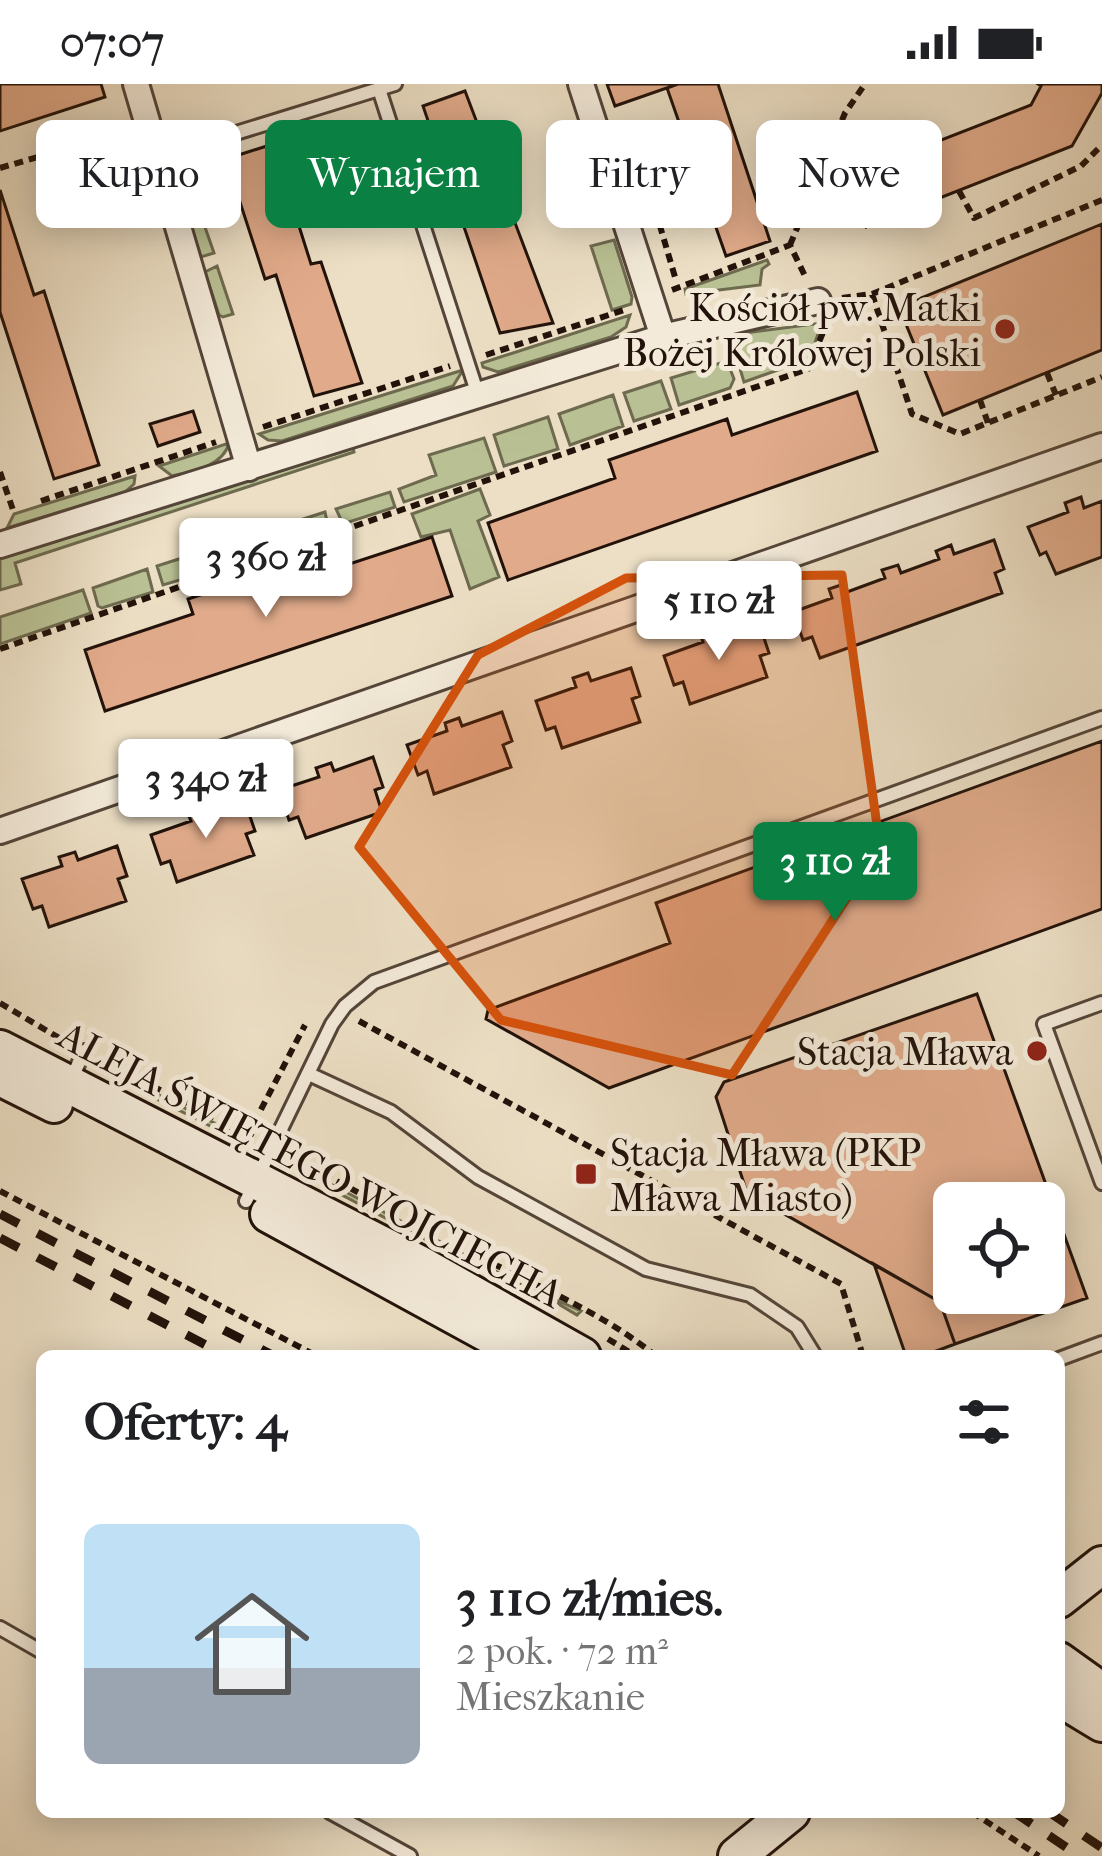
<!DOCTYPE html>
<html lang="pl">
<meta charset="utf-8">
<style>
body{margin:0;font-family:"IM FELL French Canon",serif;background:#f2f2f2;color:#202124;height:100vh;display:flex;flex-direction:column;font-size:45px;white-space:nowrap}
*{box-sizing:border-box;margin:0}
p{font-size:39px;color:#757577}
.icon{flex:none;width:66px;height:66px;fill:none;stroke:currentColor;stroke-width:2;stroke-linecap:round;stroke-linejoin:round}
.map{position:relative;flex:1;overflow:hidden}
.side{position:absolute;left:36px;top:1266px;width:1029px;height:468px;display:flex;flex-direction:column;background:#fff;border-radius:18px;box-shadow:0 6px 30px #0003}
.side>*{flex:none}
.hud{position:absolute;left:36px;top:36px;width:1032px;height:108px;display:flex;gap:24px}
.controls{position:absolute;left:933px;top:1098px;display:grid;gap:24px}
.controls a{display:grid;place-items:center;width:132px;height:132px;border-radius:18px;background:#fff;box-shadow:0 6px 30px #0003;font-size:60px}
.price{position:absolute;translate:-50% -102px;padding:0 27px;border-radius:12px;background:#fff;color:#222;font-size:39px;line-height:78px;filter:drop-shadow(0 3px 6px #0008)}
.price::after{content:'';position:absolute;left:50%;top:72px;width:36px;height:27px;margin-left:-18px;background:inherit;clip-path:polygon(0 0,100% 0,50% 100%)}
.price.current{background:#0b8043;color:#fff}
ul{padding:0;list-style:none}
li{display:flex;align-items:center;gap:36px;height:300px;padding:0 48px}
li+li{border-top:3px solid #e0e0e0}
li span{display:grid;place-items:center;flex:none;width:336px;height:240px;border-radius:18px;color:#555}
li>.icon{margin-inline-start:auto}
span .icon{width:144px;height:144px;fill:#fffc;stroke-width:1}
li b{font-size:51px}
h2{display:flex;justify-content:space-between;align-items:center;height:144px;padding:0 48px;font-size:51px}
.pill{padding:0 42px;border-radius:18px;background:#fff;box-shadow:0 6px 30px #0003;font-size:42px;line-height:108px}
.pill.current{background:#0b8043;color:#fff}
.status{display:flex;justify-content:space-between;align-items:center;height:84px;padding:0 60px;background:#fff;direction:ltr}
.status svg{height:33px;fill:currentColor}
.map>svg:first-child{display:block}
</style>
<div class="status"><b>07:07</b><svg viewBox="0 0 49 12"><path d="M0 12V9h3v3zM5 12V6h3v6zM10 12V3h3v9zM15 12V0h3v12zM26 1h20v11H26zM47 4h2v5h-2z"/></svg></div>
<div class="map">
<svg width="1102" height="1772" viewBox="0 0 1102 1772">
<rect width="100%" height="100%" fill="#ecdfc5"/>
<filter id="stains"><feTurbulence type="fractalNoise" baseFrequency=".00167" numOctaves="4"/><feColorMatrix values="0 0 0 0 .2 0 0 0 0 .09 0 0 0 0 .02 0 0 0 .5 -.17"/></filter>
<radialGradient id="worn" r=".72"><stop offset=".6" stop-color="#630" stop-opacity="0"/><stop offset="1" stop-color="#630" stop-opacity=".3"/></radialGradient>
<path fill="#b9c194" stroke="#6e6a4f" stroke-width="3" d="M197 120 214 169 201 173 185 124Z
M614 156 632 213 631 220 612 226 591 162Z
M767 176 769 180 762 185 760 201 686 210 685 205Z
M217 182 233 230 223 233 219 231 205 188Z
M630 231 626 243 611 253 498 288 483 283 482 279Z
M822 239 809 275 744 298 730 251Z
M727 277 734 295 730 304 679 321 671 294Z
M463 286 453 302 282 357 268 356 259 350Z
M661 297 671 325 634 337 624 309Z
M613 311 623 342 570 361 559 330Z
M548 333 558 365 504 382 494 351Z
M484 354 496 388 404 418 399 405 436 391 429 371Z
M229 359C223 382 194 387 172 392L159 382Z
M353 364 354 368 15 479 21 500 0 506V475Z
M135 392 134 400 125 408 7 444 14 430Z
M480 405 490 431 478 437 499 493 470 505 450 446 421 453 412 430Z
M390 408 395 423 343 440 336 425Z
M325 428 329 446 280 462 273 459 269 446Z
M261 448 265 468 229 479 223 461Z
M213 464 217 485 163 501 157 482Z
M147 485 153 508 102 524 98 522 93 504Z
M83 506 91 529 0 560V533Z
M88 975 232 1048 226 1050 87 980Z
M308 1088 520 1200 581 1227 577 1231 550 1215 519 1205 310 1094Z"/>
<path fill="#e1ab8b" stroke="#22120a" stroke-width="3" fill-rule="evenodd" d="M0 0H101L105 13 0 47Z
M607 0H678L615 22Z
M678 0H718L770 157 726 172 667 4Z
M1038 0H1102V9L1072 62 866 143 846 93 1031 21 1041 2Z
M465 7 553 239 500 249 423 22Z
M273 60 311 180 321 178 362 299 314 312 276 191 265 195 226 75Z
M0 106 34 211 44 207 99 381 54 395 0 228Z
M1102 140V266L943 331 899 223Z
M857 308 877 367 508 496 488 439 615 394 609 376 727 335 732 351Z
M193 327 200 348 158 362 150 340Z
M1081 413 1084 424 1102 417V473L1056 490 1046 468 1040 471 1028 443 1068 428 1065 419Z
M432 453 452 512 105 627 85 566 193 530 188 515 316 473 322 489Z
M994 456 1004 485 995 489 1002 509 820 574 812 553 803 556 793 528 832 514 829 505 844 500 847 508 885 494 882 486 898 481 901 489 939 475 936 467 951 461 954 470Z
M759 539 769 569 760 572 767 593 690 620 683 598 674 601 664 572 703 558 700 550 716 544 719 553Z
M631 584 640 612 632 615 640 638 562 664 555 643 546 646 536 617 576 603 573 594 588 589 591 597Z
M502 628 512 657 503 661 511 683 434 710 427 687 418 691 407 661 447 647 445 639 459 634 462 642Z
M1102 657V825L609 1004 486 935 488 926 670 859 656 819Z
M373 673 383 703 375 706 382 728 306 754 298 733 289 736 279 706 319 693 316 684 331 679 334 687Z
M245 718 255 747 246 750 254 771 177 798 170 777 161 780 151 751 191 737 187 728 202 723 206 732Z
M117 762 127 792 118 795 126 817 49 843 42 822 33 825 22 795 62 782 59 773 75 768 78 776Z
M977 910 1087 1214 955 1260 940 1218 747 1109 716 1013 724 998ZM954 1119H1044V1209H954Z
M874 1180 940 1218 955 1260 923 1272H906Z"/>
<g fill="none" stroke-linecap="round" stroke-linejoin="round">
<defs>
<path id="lane" d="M379 5 478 311
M158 73 395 0
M1102 919 1044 940 1102 1099
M309 990 391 1028 478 1093 646 1185 750 1211 797 1243 815 1272
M72 994 84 967
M246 1117 332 940 345 922 374 898 1102 634
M1059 1275 1102 1259
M0 1544 42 1568
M330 1728 410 1772"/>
<path id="street" d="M136 0 249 384
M663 253 818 217
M0 461 663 253 581 0
M0 747 1102 362"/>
<path id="secondary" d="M0 965 417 1179 582 1272
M0 993 54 1020
M269 1130 529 1272
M1059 1515 1102 1481
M1059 1577 1102 1608
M1059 1613 1102 1639
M737 1772 791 1728"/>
</defs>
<use href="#lane" stroke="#544539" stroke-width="18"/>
<use href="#street" stroke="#544539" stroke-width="30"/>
<use href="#secondary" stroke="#22120a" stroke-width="42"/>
<path stroke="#22120a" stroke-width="6" stroke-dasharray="9 6" stroke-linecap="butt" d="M625 49 632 47 675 193
M0 84 123 48
M959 107 974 134 1081 82 1102 61
M790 161 845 29 865 0
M672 206 790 161 805 192
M872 210 912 330 960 350 1102 293
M842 214 872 210 1102 116
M486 271 627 225
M1047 289 1056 311
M980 316 988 339
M263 343 450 282
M0 388 13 426 17 425
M41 417 216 358
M0 565 808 285 826 241
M0 919 66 958
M359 937 841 1200 863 1272
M99 975 253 1053
M254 1039 305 941
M295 1059 299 1061 301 1085
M297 1076 365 1112
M0 1107 317 1272
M466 1166C531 1200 599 1226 656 1272
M608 1255 636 1272
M972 1728 1039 1772"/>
<use href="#lane" stroke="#f3ead9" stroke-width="12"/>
<use href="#street" stroke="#f3ead9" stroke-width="24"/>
<use href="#secondary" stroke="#f3ead9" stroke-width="36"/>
<path stroke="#22120a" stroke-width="9" stroke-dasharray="21 21" stroke-linecap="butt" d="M0 1130 274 1272
M0 1154 227 1272
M1014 1728 1079 1772
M1049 1728 1102 1764"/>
</g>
<path fill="#d4520c" fill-opacity="0.2" stroke="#d4520c" stroke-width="9" stroke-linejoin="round" d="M842 491 880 763 732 991 501 936 359 763 478 571 626 494Z"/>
<g fill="#8f2418" stroke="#f3ead9" stroke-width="4.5">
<circle cx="1005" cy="245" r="12"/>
<circle cx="1037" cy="967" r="12"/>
<rect x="574" y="1078" width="24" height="24" rx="6"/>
</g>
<g text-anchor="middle" stroke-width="10" stroke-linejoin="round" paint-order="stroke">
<g font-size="39" fill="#22120a" stroke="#f3ead9" text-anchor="end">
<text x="981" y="237">Kościół pw. Matki<tspan x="981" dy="45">Bożej Królowej Polski</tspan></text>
<text x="1013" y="981">Stacja Mława</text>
<text x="610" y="1082" text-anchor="start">Stacja Mława (PKP<tspan x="610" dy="45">Mława Miasto)</tspan></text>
</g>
<g font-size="39" fill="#22120a" stroke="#f3ead9">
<text transform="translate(311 1080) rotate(28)" y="14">ALEJA ŚWIĘTEGO WOJCIECHA</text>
</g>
</g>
<rect width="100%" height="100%" filter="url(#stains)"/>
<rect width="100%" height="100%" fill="url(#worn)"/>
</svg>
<div class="controls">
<a><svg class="icon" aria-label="locate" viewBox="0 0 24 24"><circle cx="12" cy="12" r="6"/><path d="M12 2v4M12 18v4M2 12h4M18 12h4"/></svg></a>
</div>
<b class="price" style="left:266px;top:536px">3 360 zł</b>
<b class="price" style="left:719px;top:579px">5 110 zł</b>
<b class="price" style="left:206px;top:757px">3 340 zł</b>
<b class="price current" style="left:835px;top:840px">3 110 zł</b>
<div class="hud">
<a class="pill">Kupno</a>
<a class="pill current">Wynajem</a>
<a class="pill">Filtry</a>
<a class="pill">Nowe</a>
</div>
<section class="side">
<h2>Oferty: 4<svg class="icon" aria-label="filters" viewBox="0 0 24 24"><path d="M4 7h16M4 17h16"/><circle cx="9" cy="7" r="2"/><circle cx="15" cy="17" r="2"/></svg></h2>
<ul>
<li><span style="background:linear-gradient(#bfe0f5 60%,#9aa5b1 0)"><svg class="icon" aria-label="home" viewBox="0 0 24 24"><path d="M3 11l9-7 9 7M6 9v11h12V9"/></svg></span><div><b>3 110 zł/mies.</b><p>2 pok. · 72 m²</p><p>Mieszkanie</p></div></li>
</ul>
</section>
</div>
